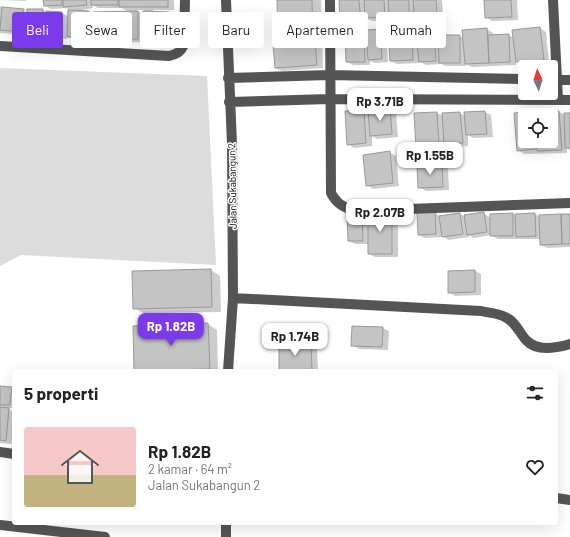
<!DOCTYPE html>
<html lang="id">
<meta charset="utf-8">
<style>
body{margin:0;font-family:Barlow,sans-serif;background:#f6f6f6;color:#222;height:100vh;display:flex;flex-direction:column;font-size:15px;white-space:nowrap}
*{box-sizing:border-box;margin:0}
p{font-size:13px;color:#767676}
.icon{flex:none;width:22px;height:22px;fill:none;stroke:currentColor;stroke-width:2;stroke-linecap:round;stroke-linejoin:round}
.map{position:relative;flex:1;overflow:hidden}
.panel{position:absolute;left:12px;top:369px;width:546px;height:156px;display:flex;flex-direction:column;background:#fff;border-radius:4px;box-shadow:0 4px 16px #0002}
.panel>*{flex:none}
.guide{position:absolute;left:12px;top:12px;width:546px;height:36px;display:flex;gap:8px}
.needle{width:26px;rotate:356deg}
.tools{position:absolute;left:518px;top:60px;display:grid;gap:8px}
.tools a{display:grid;place-items:center;width:40px;height:40px;border-radius:4px;background:#fff;box-shadow:0 4px 16px #0002;font-size:20px}
.price{position:absolute;translate:-50% -34px;padding:0 9px;border-radius:8px;background:#fff;color:#222;font-size:13px;line-height:26px;filter:drop-shadow(0 1px 2px #0008)}
.price::after{content:'';position:absolute;left:50%;top:24px;width:12px;height:9px;margin-left:-6px;background:inherit;clip-path:polygon(0 0,100% 0,50% 100%)}
.price.on{background:#7c3aed;color:#fff}
ul{padding:0;list-style:none}
li{display:flex;align-items:center;gap:12px;height:100px;padding:0 12px}
li+li{border-top:1px solid #e0e0e0}
li span{display:grid;place-items:center;flex:none;width:112px;height:80px;border-radius:4px;color:#555}
li>.icon{margin-inline-start:auto}
span .icon{width:48px;height:48px;fill:#fffc;stroke-width:1}
li b{font-size:17px}
h2{display:flex;justify-content:space-between;align-items:center;height:48px;padding:0 12px;font-size:17px}
.pill{padding:0 14px;border-radius:4px;background:#fff;box-shadow:0 4px 16px #0002;font-size:14px;line-height:36px}
.pill.on{background:#7c3aed;color:#fff}
.map>svg:first-child{display:block}
</style>
<div class="map">
<svg width="570" height="537" viewBox="0 0 570 537">
<rect width="100%" height="100%" fill="#fff"/>
<path fill="#dcdcdc" d="M0 68 207 76 216 265 21 255 0 266Z"/>
<path fill="#0003" fill-rule="evenodd" d="M0 0H26V1Z
M44 0H174V10H153V12L168 13 175 16V47H150L144 42 101 43 93 38V41L74 40 67 36V39L52 38 46 33 28 32V35L0 33V6L28 13 42 10 46 12 62 13 69 17V10L66 8 51 9 44 5ZM92 5 98 8H122L129 12 95 15 89 12 76 11 93 8ZM136 10H144V15Z
M278 0H321L323 68 282 71 275 68 285 44 279 41Z
M340 0H442L443 16 421 17 415 13V17H396L390 14 391 20 372 21 366 18 367 27 347 28 341 25Z
M485 0H517L518 20 492 21 486 17Z
M540 28 546 32 549 63 523 65 516 61V65L472 67 466 64V66H446L441 64 426 65 419 61V63L397 64 391 61 411 29 418 33V35L434 34 439 36H459L464 38 487 29 493 33V36L509 35 514 38V31Z
M380 30 386 34 388 62 375 63 370 61V65H353L347 62 363 33 367 35Z
M390 110 396 113 398 137 377 139 372 136V146L354 148 348 144 346 112 364 111 369 114Z
M485 112 491 115 493 137 473 138 468 135V146L451 148 444 144 445 147 423 149 417 145 437 113 443 116V114L460 113 465 116Z
M533 112 536 114 559 112 565 115 570 114V150L567 148V153L524 154 518 150 515 113ZM525 115H551V141H525Z
M389 152 396 156 399 186 373 189 367 185Z
M442 164 448 167 449 190 426 191 419 187Z
M361 212 369 217 392 213 398 217V257H375L369 254V244H355L349 241Z
M434 212 441 217 460 214 464 216 483 213 491 218 513 214 516 216 534 214 539 216 570 215V247L547 248 541 245V239H498L491 235 474 238 468 235 469 237 449 240 442 236V237L425 238 419 235Z
M211 270 220 276 221 312 143 313 134 308Z
M475 271 481 274V295L455 296 449 292Z
M208 324 217 330 218 371H135Z
M383 328 389 331 388 350 359 349 352 345Z
M311 343 317 347 318 371H280Z
M0 387 14 390V408H6L14 412 12 444 0 443Z"/>
<path fill="#c4c4c4" stroke="#999" d="M43 0H62V5L44 6Z
M63 0H86L87 5 63 7Z
M91 0H118V5H91Z
M119 0H168V7H119Z
M277 0H312L313 40 278 41Z
M339 0H359L361 24 340 25Z
M364 0H384L385 17 365 18Z
M388 0H409V14H389Z
M413 0H436L437 13 414 14Z
M484 0H511L512 17 485 18Z
M2 7 24 9 22 32 0 30Z
M27 9H43L42 32H26Z
M68 10 89 11 87 38 67 37Z
M46 11 62 12 61 36 45 35Z
M138 11V39L94 40 93 12Z
M143 11 169 12V44H143Z
M540 27 544 60 516 62 512 30Z
M412 28 413 60 390 61 388 29Z
M487 28 489 63 465 64 462 30Z
M380 29 382 59 368 60 366 30Z
M345 32H364L365 62H346Z
M434 33 436 61 419 62 416 34Z
M509 34 510 62 489 63 488 35Z
M438 35H460V63H439Z
M315 41 317 65 275 68 273 44Z
M390 108 392 134 370 136 368 110Z
M364 110 366 143 347 145 345 111Z
M485 111 487 134 466 135 464 112Z
M533 111V115H525V141H535L536 149 517 151 514 113Z
M559 111 562 150 537 151 536 141H551V115H535V112Z
M437 112 439 144 416 146 414 113Z
M460 112 463 143 444 145 442 113Z
M564 113H570V148H565Z
M390 151 393 183 366 186 363 155Z
M442 163 443 187 418 188 417 164Z
M362 211 363 241H348L347 212Z
M435 211 436 234 418 235 417 212Z
M368 212H392V254H368Z
M484 212 487 232 467 235 464 215Z
M460 213 463 234 442 237 439 216Z
M513 213V236H490V214Z
M535 213 536 236 516 237 515 214Z
M561 214H570V244H562Z
M561 214 562 244 540 245 539 215Z
M211 269 212 307 133 309 132 271Z
M475 270V292L448 293V271Z
M208 323 210 369 134 371 133 326Z
M352 326 383 327 382 347 351 346Z
M311 342 312 371H279V343Z
M0 386 12 387 10 405H0Z
M0 407 9 408 6 441 0 440Z"/>
<g fill="none" stroke-linecap="round" stroke-linejoin="round">
<path stroke="#555" stroke-width="10" d="M226 0 232 144 233 298 228 371
M330 0 331 193C337 204 343 207 355 211L570 203
M553 0 558 100
M0 46 169 56C177 54 181 52 184 44L185 0
M228 78 329 75 525 79
M551 80H570
M229 102 329 99 570 100
M233 298 481 311C488 313 498 313 505 317 515 321 519 332 526 340 537 352 556 348 570 344
M0 452 14 454
M556 498 570 500
M0 525 105 537
M226 537V523"/>
</g>
<g text-anchor="middle" stroke-width="3" stroke-linejoin="round" paint-order="stroke">
<g font-size="10" fill="#000" stroke="#fff">
<text transform="translate(232 186) rotate(-91)" y="4">Jalan Sukabangun 2</text>
</g>
</g>
</svg>
<div class="tools">
<a><svg class="needle" viewBox="-14 -14 28 28"><path d="M0-13l5 13h-10z" fill="#e53935"/><path d="M0 13l5-13h-10z" fill="#767676"/></svg></a>
<a><svg class="icon" aria-label="locate" viewBox="0 0 24 24"><circle cx="12" cy="12" r="6"/><path d="M12 2v4M12 18v4M2 12h4M18 12h4"/></svg></a>
</div>
<b class="price" style="left:380px;top:122px">Rp 3.71B</b>
<b class="price" style="left:430px;top:176px">Rp 1.55B</b>
<b class="price" style="left:380px;top:233px">Rp 2.07B</b>
<b class="price on" style="left:171px;top:347px">Rp 1.82B</b>
<b class="price" style="left:295px;top:357px">Rp 1.74B</b>
<div class="guide">
<a class="pill on">Beli</a>
<a class="pill">Sewa</a>
<a class="pill">Filter</a>
<a class="pill">Baru</a>
<a class="pill">Apartemen</a>
<a class="pill">Rumah</a>
</div>
<section class="panel">
<h2>5 properti<svg class="icon" aria-label="filters" viewBox="0 0 24 24"><path d="M4 7h16M4 17h16"/><circle cx="9" cy="7" r="2"/><circle cx="15" cy="17" r="2"/></svg></h2>
<ul>
<li><span style="background:linear-gradient(#f6c9c9 60%,#c2b280 0)"><svg class="icon" aria-label="home" viewBox="0 0 24 24"><path d="M3 11l9-7 9 7M6 9v11h12V9"/></svg></span><div><b>Rp 1.82B</b><p>2 kamar · 64 m²</p><p>Jalan Sukabangun 2</p></div><svg class="icon" aria-label="heart" viewBox="0 0 24 24"><path d="M12 20l-8-8c-3-5 5-10 8-4 3-6 11-1 8 4z"/></svg></li>
</ul>
</section>
</div>
